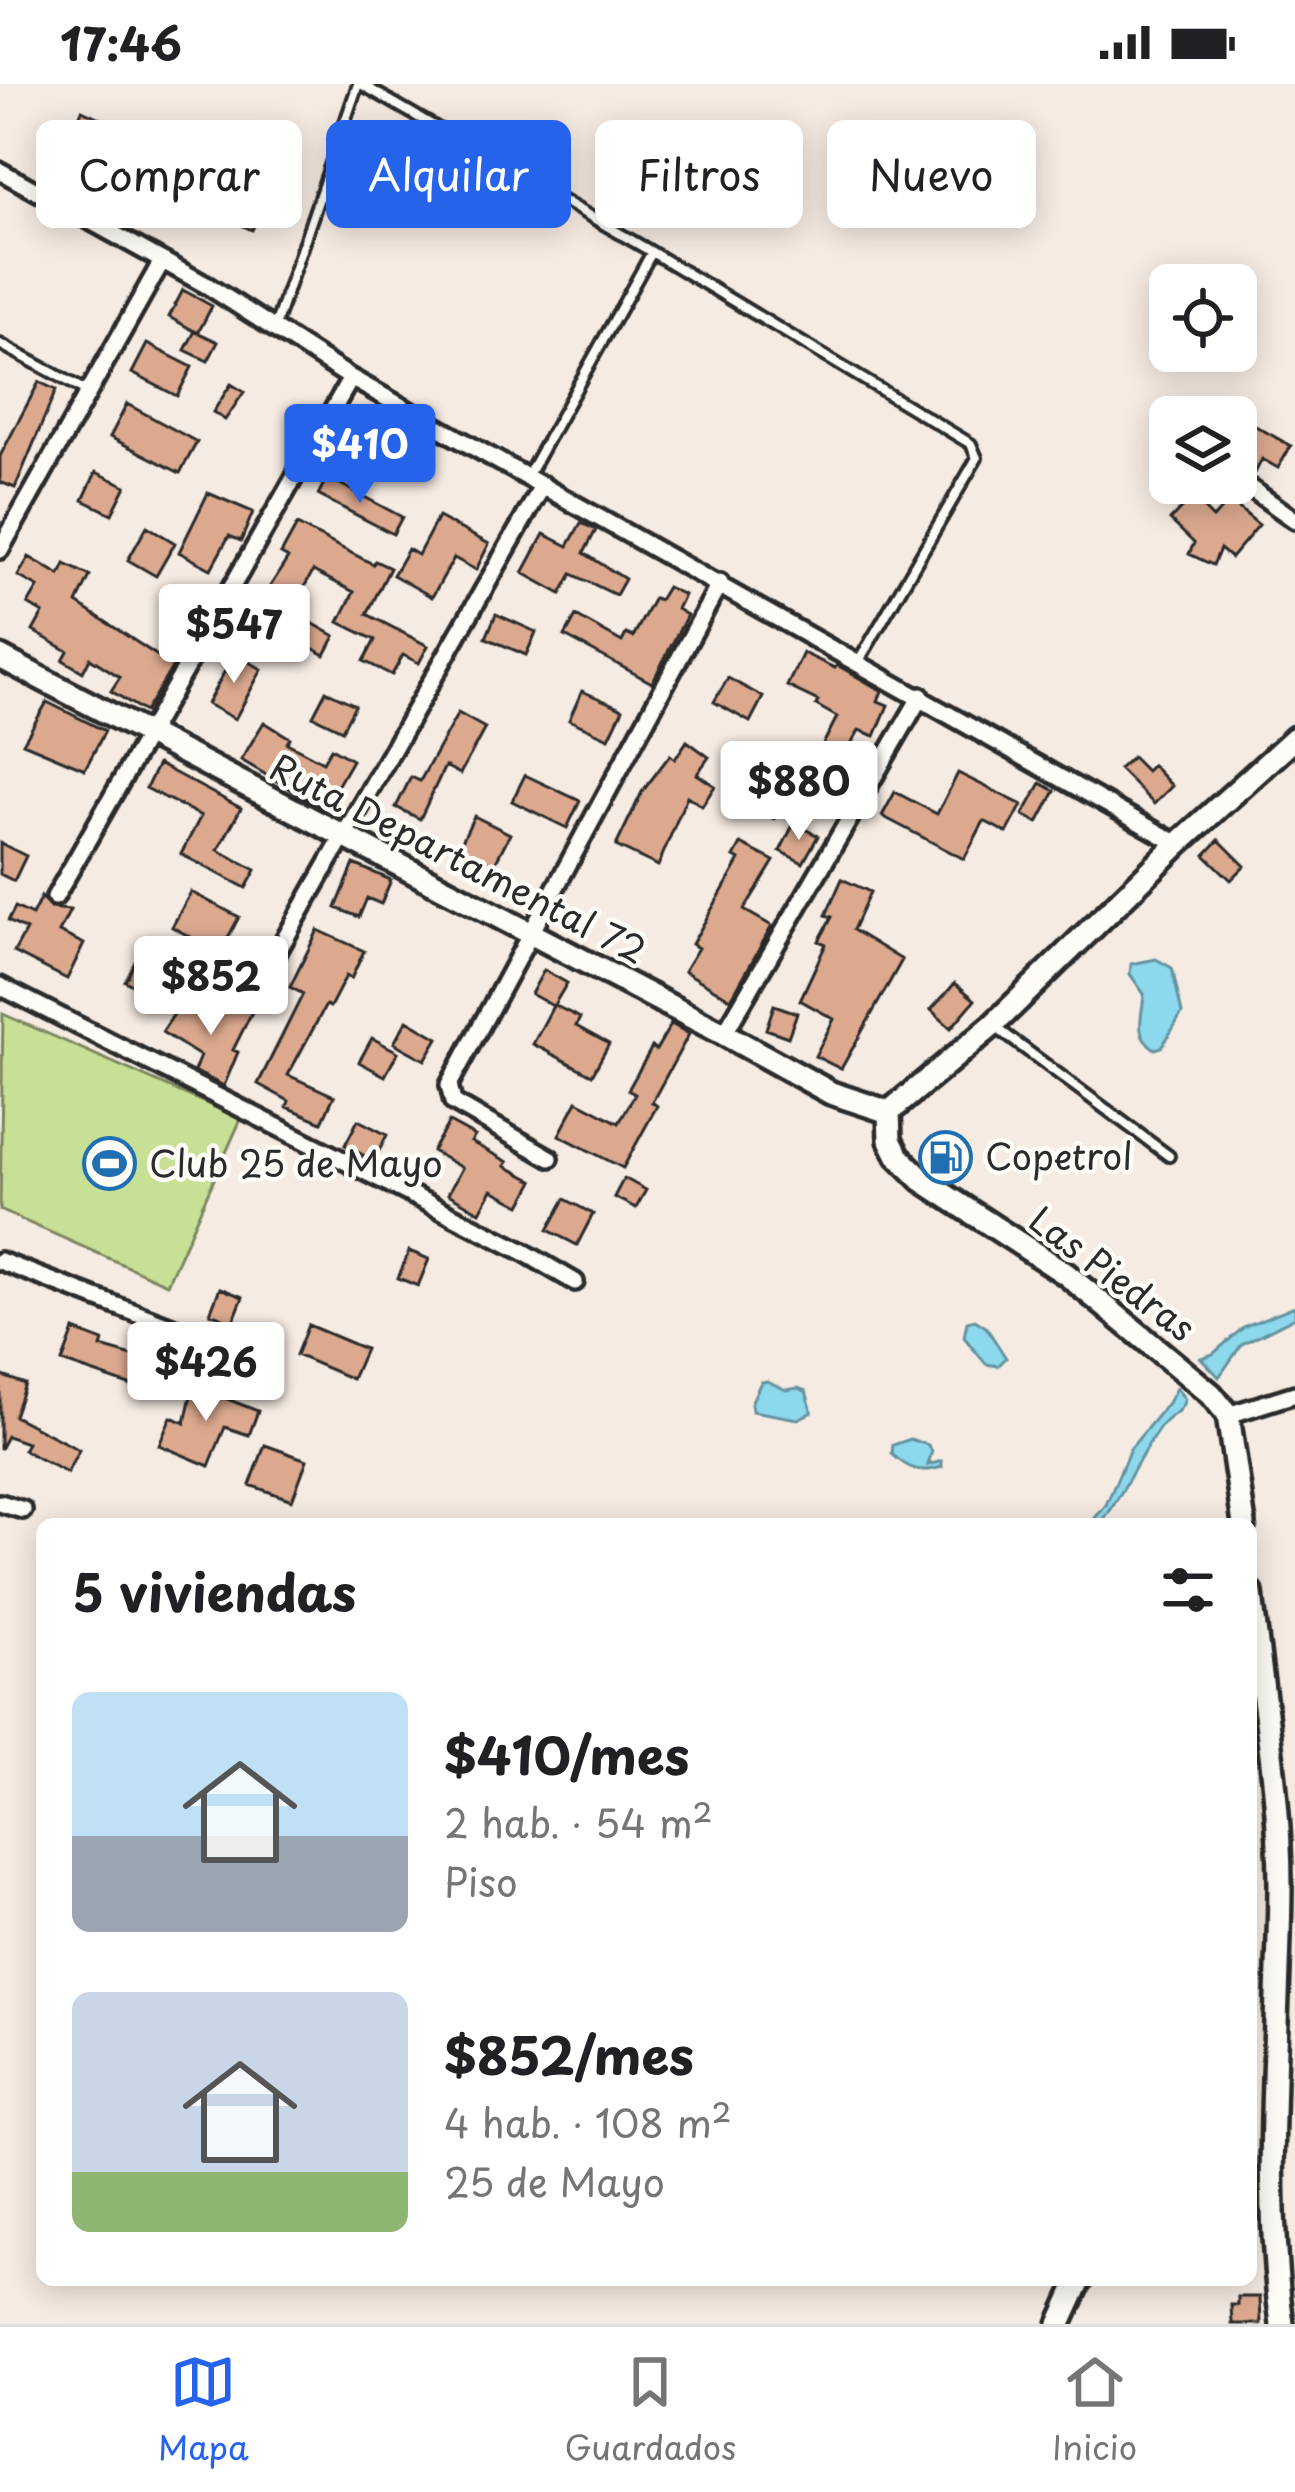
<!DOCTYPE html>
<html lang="es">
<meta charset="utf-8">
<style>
body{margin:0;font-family:"Playpen Sans",sans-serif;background:#f6f6f6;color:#202124;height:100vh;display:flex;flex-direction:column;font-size:45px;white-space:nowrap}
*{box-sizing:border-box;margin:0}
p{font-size:39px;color:#757577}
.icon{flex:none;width:66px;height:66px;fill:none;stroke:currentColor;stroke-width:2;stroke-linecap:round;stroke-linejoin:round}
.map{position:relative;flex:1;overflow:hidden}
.sheet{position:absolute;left:36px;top:1434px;width:1221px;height:768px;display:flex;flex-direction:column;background:#fff;border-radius:18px;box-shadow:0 6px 30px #0003}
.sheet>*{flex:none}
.top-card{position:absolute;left:36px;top:36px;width:1224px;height:108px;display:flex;gap:24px}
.controls{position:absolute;left:1149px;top:180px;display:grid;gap:24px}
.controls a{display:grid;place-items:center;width:108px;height:108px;border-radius:18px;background:#fff;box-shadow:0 6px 30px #0003;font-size:60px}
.price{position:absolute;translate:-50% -102px;padding:0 27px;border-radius:12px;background:#fff;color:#222;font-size:39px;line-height:78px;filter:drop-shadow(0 3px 6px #0008)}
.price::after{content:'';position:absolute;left:50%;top:72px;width:36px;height:27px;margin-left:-18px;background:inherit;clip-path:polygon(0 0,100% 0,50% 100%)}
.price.on{background:#2563eb;color:#fff}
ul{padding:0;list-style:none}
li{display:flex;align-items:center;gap:36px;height:300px;padding:0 36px}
li span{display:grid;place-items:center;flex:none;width:336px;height:240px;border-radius:18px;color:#555}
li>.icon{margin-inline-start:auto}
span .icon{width:144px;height:144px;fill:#fffc;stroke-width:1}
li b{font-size:51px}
h2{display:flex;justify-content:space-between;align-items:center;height:144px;padding:0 36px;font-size:51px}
.pill{padding:0 42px;border-radius:18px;background:#fff;box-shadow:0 6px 30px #0003;font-size:42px;line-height:108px}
.pill.on{background:#2563eb;color:#fff}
.status{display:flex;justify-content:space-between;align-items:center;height:84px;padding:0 60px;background:#fff;direction:ltr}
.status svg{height:33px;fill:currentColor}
.tab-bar{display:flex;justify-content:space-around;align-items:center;height:168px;border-top:3px solid #e0e0e0;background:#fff;font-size:33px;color:#757577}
.tab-bar a{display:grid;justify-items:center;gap:6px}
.tab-bar .on{color:#2563eb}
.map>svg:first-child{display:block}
</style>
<div class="status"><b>17:46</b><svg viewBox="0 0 49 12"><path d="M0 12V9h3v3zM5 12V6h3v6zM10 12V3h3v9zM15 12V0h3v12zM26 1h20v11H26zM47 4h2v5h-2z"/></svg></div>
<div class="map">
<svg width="1295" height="2240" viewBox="0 0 1295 2240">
<rect width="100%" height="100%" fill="#f6ebe2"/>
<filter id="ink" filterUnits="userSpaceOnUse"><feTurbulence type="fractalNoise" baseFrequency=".00833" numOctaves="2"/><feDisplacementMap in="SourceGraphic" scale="24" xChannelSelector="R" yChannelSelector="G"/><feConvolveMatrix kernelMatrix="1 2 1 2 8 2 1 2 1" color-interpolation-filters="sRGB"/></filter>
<g filter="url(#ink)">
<path fill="#c8e096" stroke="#7a8660" stroke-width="3" d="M3 930 241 1035 167 1200 0 1126Z"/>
<path fill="#8cd8ec" stroke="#65939f" stroke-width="3" d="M1156 875 1172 884 1182 929 1162 963 1155 965C1132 950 1143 932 1144 910L1130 890 1131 880Z
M1295 1222V1233L1242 1260 1219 1293 1201 1274 1213 1270 1245 1242Z
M975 1236 986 1243 1006 1274 998 1282 986 1280 964 1253 967 1238Z
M767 1297 786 1306 798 1304 806 1307 812 1328 798 1335 752 1327 751 1319 761 1298Z
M1176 1304 1185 1315C1181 1330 1170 1330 1161 1342 1138 1373 1124 1409 1101 1440H1090L1106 1421 1130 1365 1168 1319Z
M910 1355 928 1361 932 1367 928 1381 942 1377V1383C920 1390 908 1385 892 1370L893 1361Z"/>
<path fill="#dca98f" stroke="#2b2b2b" stroke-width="3" d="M82 26 106 37 89 78 64 67Z
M145 57 168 68 144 118 121 106Z
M231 103 265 118 252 146 218 130Z
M183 206 212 222 198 249 169 233Z
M195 247 218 258 208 277 185 266Z
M147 260 192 283 177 312 132 289Z
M39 298 56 306 15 404 0 398V372Z
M231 300 244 308 225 336 213 328Z
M127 320 197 358 180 389 110 353Z
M1252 340 1291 362 1278 384 1262 375 1255 389 1236 380V372Z
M96 388 126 402 112 430 83 416Z
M327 393 402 433 393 450 318 411Z
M208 409 253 428 241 457 229 452 211 485 179 468Z
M1192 413 1213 434 1229 416 1259 441 1231 474 1220 465 1213 481 1189 470 1194 459 1170 436Z
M438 433 489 460 476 486 454 474 432 513 393 491 408 465 418 471Z
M581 439 596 446 584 469 625 495 616 511 572 490 561 510 523 489 544 450 568 462Z
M297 441 373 480 375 477 390 484 367 530 428 562 419 579 403 571 392 591 364 577 375 556 339 538 354 508 313 487 291 527 335 552 325 571 252 531 288 474 281 470Z
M147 442 175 459 156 492 128 476Z
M29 473 60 491 65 480 90 492 77 519 173 582 145 628 111 607 120 593 90 574 83 588 63 576 68 567 33 547 43 529 28 520 38 503 18 492Z
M667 503 684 511 677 525 687 531 652 599 565 552 576 532 622 558 626 550 633 553 654 514 659 516Z
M496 530 536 548 526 571 486 554Z
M803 569 835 584 837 581 882 607 878 617 888 621 875 652 859 646 838 685 816 674 837 633 816 621 818 617 787 602Z
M234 570 262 585 235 635 207 620Z
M728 594 763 613 750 638 714 618Z
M326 607 355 621 342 646 313 632Z
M582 607 623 625 609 654 569 636Z
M47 618 105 647 85 685 23 659Z
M458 629 485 644 460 690 445 682 420 735 396 723 411 693 420 697Z
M264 638 290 654 287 659 323 678 331 664 352 676 324 725 241 676Z
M687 657 709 673 697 690 715 702 702 722 687 712 658 782 616 762 642 708 670 671 675 675Z
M1132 673 1146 687 1152 681 1172 702 1154 720 1119 685Z
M158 680 241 724 218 766 256 786 246 804 181 770 201 732 146 704Z
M958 689 1022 721 1007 749 984 737 964 775 882 732 895 708 937 730Z
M525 691 580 717 567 744 512 717Z
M752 696 785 717 774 735 740 713Z
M1041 699 1055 707 1038 739 1023 731Z
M474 732 510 750 494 781 459 763Z
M794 739 818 752 803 779 780 767Z
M1219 756 1245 782 1231 796 1205 771Z
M0 759 26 772 14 797 0 790Z
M741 760 774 777 744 826 772 842 731 915 684 887 698 864 692 860 740 776 734 773Z
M354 780 391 796 381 820 367 814 359 833 336 824Z
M842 795 870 808 853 846 902 876 841 985 815 972 834 935 800 916 826 860 819 857 832 833 826 831Z
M191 808 239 833 220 869 172 843Z
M41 813 50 824 70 826 59 848 84 860 67 895 14 868 26 846 8 837 15 823 32 831Z
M318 846 364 867 351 895 346 892 330 923 326 921 288 991 334 1012 322 1038 287 1023 289 1017 258 1000 303 910 290 903Z
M136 876 163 891 151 912 125 897Z
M544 886 567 899 554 921 580 934 576 942 609 960 592 991 533 960 553 922 531 910Z
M955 899 975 916 951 944 931 926Z
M228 913 253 926 233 966 238 968 224 1002 194 987 200 972 162 948 180 921 213 943Z
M774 921 797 929 788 953 766 945Z
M407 936 438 954 425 976 394 959Z
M671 940 689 950 652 1018 657 1022 623 1084 559 1051 577 1017 619 1039 635 1010 628 1006 652 963 656 966Z
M372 954 398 968 385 992 359 978Z
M358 1036 387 1051 374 1077 345 1061Z
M449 1038 475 1052 471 1058 508 1078 505 1082 534 1097 521 1121 492 1106 480 1128 448 1110 462 1084 432 1067Z
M624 1094 646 1106 636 1124 614 1113Z
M565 1115 593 1130 577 1161 548 1146Z
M409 1167 429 1175 418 1202 398 1194Z
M220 1204 243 1213 233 1238 210 1229Z
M308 1241 365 1265 352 1295 296 1271Z
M74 1246 103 1257 101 1263 143 1275 135 1303 62 1278Z
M0 1291 25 1300 14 1332 79 1366 67 1389 23 1366 27 1359 7 1352 0 1365Z
M194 1297 214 1301 212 1309 258 1327 249 1351 225 1343 209 1382 159 1361 171 1333 185 1339Z
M265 1361 307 1376 292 1416 250 1401Z
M1238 2213H1260L1261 2240H1232L1231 2221H1238Z"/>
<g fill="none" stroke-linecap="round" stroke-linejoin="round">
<defs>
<path id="lane" d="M361 0 645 164 971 360 977 374 859 577
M274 245 358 0
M0 260 88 308
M528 391 652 168
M994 942 1169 1072"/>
<path id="street" d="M0 87 208 202 351 294 1178 760
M1250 404 1295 436
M0 466 162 177
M55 813 351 294
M261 897 543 401
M0 902 522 1167 575 1198
M724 950 921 612
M550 1074 453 1018 449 1001 720 499
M0 1177 268 1280
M1228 1331 1295 1310
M0 1419 23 1426"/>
<path id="secondary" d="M0 573 724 950 831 1009 889 1028
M889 1028 890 1056 898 1072 922 1096 1066 1190 1211 1310 1228 1331 1244 1440
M889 1028 993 941 1178 760 1295 654
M1251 1509C1261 1605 1280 1704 1280 1801 1279 1947 1262 2095 1282 2240
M1060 2240 1080 2196"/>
</defs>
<use href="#lane" stroke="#2b2b2b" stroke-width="16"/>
<use href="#street" stroke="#2b2b2b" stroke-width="24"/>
<use href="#secondary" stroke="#2b2b2b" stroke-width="30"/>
<use href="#lane" stroke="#fdfcf7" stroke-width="8"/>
<use href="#street" stroke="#fdfcf7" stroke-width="15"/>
<use href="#secondary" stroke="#fdfcf7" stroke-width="21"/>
</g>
</g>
<defs>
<symbol id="fuel-ring" viewBox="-11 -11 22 22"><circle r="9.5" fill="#fdfcf7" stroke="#1f6fb2" stroke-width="1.5"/><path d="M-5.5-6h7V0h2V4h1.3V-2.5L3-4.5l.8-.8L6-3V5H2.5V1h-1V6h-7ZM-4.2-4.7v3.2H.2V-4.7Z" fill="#1f6fb2"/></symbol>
<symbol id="stadium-ring" viewBox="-11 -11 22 22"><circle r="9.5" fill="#fdfcf7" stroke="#1f6fb2" stroke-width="1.5"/><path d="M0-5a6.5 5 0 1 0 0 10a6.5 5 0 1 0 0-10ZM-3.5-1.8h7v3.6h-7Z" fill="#1f6fb2"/></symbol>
</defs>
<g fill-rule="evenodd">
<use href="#fuel-ring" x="916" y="1044" width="59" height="59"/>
<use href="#stadium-ring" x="80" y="1050" width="59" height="59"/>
</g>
<g text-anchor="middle" stroke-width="9" stroke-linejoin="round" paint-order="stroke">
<g font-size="36" fill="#2b2b2b" stroke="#fdfcf7">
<text transform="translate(458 775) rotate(27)" y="13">Ruta Departamental 72</text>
<text transform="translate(1112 1190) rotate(37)" y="13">Las Piedras</text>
</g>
<g font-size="36" fill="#2b2b2b" stroke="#fdfcf7" text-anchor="start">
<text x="985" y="1086">Copetrol</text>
<text x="149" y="1093">Club 25 de Mayo</text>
</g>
</g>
</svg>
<div class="controls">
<a><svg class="icon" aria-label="locate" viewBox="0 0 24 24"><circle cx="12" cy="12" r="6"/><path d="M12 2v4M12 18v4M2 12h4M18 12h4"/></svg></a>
<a><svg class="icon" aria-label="layers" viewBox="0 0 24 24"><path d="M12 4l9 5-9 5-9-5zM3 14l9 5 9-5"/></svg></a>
</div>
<b class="price on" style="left:360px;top:422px">$410</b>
<b class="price" style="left:234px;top:602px">$547</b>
<b class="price" style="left:799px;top:759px">$880</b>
<b class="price" style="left:211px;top:954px">$852</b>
<b class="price" style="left:206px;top:1340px">$426</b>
<div class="top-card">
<a class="pill">Comprar</a>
<a class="pill on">Alquilar</a>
<a class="pill">Filtros</a>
<a class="pill">Nuevo</a>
</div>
<section class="sheet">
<h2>5 viviendas<svg class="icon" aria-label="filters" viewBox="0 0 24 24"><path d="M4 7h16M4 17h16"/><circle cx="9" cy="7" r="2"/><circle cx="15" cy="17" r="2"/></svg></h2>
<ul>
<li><span style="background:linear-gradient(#bfe0f5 60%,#9aa5b1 0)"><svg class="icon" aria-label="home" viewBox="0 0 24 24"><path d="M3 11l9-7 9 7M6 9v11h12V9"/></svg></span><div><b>$410/mes</b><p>2 hab. · 54 m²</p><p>Piso</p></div></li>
<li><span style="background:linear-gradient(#c9d6e8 75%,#8fb573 0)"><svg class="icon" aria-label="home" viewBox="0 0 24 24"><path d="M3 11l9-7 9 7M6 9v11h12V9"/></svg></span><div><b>$852/mes</b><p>4 hab. · 108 m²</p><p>25 de Mayo</p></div></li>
</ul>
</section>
</div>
<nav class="tab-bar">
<a class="on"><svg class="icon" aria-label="map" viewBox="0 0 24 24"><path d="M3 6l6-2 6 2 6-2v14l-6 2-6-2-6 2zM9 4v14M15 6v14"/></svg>Mapa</a>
<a><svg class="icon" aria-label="saved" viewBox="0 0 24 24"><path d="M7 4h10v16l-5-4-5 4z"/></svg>Guardados</a>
<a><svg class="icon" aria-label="home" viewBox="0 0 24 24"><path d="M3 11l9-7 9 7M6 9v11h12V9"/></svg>Inicio</a>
</nav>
